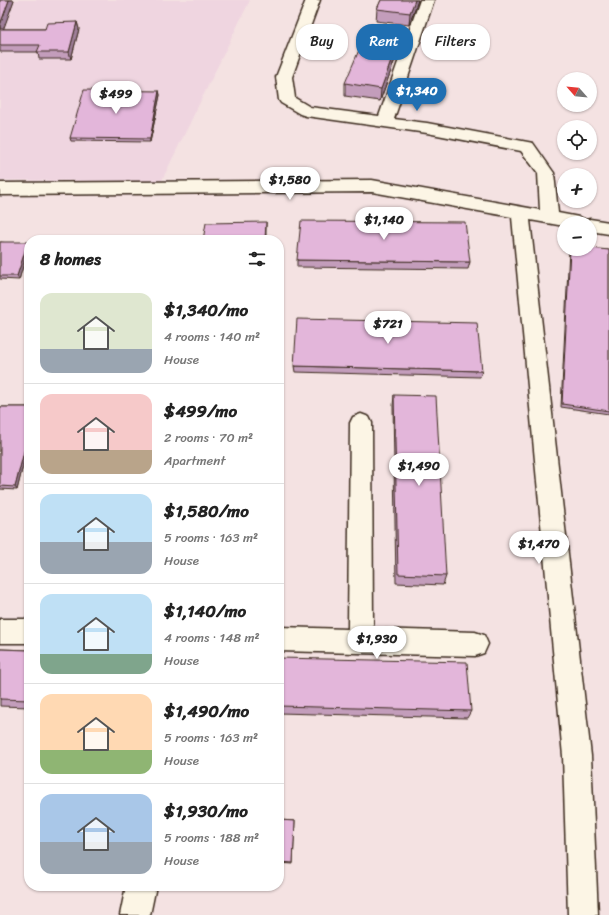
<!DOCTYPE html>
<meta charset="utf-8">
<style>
body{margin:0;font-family:Sriracha,sans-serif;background:#f6f6f6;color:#222;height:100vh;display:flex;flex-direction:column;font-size:15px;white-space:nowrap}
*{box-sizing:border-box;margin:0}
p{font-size:13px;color:#767676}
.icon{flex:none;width:22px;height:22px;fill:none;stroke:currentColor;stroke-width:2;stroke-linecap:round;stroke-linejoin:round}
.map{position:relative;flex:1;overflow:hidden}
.sheet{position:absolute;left:24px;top:235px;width:260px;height:656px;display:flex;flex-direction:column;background:#fff;border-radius:16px;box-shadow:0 1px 3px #0004}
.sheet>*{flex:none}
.top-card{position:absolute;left:296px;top:24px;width:253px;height:36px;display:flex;gap:8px}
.needle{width:26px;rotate:297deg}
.tools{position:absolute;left:557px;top:72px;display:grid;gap:8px}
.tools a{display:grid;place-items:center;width:40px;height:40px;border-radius:50%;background:#fff;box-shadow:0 1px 3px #0004;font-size:20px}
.price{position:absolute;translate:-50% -34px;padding:0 9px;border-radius:14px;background:#fff;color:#222;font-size:13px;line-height:26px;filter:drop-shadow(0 1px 2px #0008)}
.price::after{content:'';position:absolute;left:50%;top:24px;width:12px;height:9px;margin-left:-6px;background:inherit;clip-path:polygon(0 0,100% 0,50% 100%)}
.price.on{background:#1f6fb2;color:#fff}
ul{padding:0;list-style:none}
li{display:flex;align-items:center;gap:12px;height:100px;padding:0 16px}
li+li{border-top:1px solid #e0e0e0}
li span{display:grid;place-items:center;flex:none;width:112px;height:80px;border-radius:12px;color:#555}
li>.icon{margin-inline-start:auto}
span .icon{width:48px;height:48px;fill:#fffc;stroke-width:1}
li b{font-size:17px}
h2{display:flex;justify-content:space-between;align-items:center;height:48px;padding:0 16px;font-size:17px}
.pill{padding:0 14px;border-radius:16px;background:#fff;box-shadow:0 1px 3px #0004;font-size:14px;line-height:36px}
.pill.on{background:#1f6fb2;color:#fff}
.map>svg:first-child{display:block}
</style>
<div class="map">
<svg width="609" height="915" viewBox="0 0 609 915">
<rect width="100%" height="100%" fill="#f4e2e2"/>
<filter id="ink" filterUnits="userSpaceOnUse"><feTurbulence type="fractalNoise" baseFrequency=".025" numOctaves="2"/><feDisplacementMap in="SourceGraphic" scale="8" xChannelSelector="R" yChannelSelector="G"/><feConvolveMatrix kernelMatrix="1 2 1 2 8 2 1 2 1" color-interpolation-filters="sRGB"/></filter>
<g filter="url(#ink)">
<path fill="#efd5e0" d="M0 0H250L161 182 0 180Z"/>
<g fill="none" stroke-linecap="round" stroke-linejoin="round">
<defs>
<path id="minor" d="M306 0H320L292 77 295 98 310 107 379 116 420 0H434L394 119 427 123 533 143 554 173 558 213 579 217 586 220 590 219 609 222V234L590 231V223H564V226L530 220 591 756 598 915H568L563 756 512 217 372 192 0 195V183L372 180 540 210 538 173 521 151 427 133 306 116 300 114 281 103 279 100 276 77Z
M361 414 369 417 372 423 373 629 475 632 484 635 488 644 484 653 475 656 279 651V627L348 629 350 423 353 417Z
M0 619H29V643H0Z
M126 886H156L150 915H120Z"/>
</defs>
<use href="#minor" stroke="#3b2a1e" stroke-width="3"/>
<use href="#minor" fill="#fcf5e5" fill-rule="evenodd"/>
</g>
<path fill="#c39dbb" stroke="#3b2a1e" d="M0 0H14L3 29H45L77 22 79 29 71 59H39L38 52H0Z
M381 0H418L409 25 376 21 377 9Z
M402 40 380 101 345 96V83Z
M159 91 160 95 150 142 71 141 70 138Z
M0 242 29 245 19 280 0 279Z
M569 249H590L609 250V414L561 407Z
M297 260 470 262 468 269 297 267Z
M294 366 482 371 480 377 295 372Z
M394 395 446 576 443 585 396 583 393 406Z
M0 407H29V441L17 490 0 489Z
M0 649 29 650V707L0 706Z
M279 658 471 711 467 718 279 713Z
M279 820 295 821 293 864 279 863Z"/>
<path fill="#9f7f99" stroke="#3b2a1e" d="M9 0H14L1 36 0 25Z
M415 0H418L409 25 410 13Z
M77 22 79 29 71 59 69 52Z
M403 28 402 40 380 101 381 89Z
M159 91 160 95 150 142V139Z
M266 222V240H265Z
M28 242 29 245 19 280 17 276Z
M29 432V441L17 490 15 487Z"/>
<path fill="#e3b6da" stroke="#3b2a1e" d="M0 0H9L0 25Z
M381 0H415L410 13 377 9Z
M77 22 69 52H37L40 45H0V29H45L47 23Z
M370 24 403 28 381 89 345 83Z
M84 90 159 91 150 139 70 138Z
M301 221 465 222 470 262 297 260Z
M266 222 265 240H203L206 223Z
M0 242H28L17 276H0Z
M590 248 609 250V411L562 404 570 249H590Z
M297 319 477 323 482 371 294 366Z
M394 395 436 396 446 576 398 574Z
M0 407H29V432L15 487 0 486Z
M0 649 29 650V700L0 699Z
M279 658 467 662 471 711 279 706Z
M279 820 295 821 293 863 279 862Z"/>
</g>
</svg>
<div class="tools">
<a><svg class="needle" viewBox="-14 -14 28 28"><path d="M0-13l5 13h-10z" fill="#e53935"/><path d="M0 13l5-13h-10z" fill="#767676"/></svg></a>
<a><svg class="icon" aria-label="locate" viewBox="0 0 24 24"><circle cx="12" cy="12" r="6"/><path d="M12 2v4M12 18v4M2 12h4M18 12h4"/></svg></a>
<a>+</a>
<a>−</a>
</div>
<b class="price on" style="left:417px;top:112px">$1,340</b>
<b class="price" style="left:116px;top:115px">$499</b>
<b class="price" style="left:290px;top:201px">$1,580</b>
<b class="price" style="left:384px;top:241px">$1,140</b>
<b class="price" style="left:388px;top:345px">$721</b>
<b class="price" style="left:419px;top:487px">$1,490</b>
<b class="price" style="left:539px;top:565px">$1,470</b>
<b class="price" style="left:377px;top:660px">$1,930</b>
<div class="top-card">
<a class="pill">Buy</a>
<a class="pill on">Rent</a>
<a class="pill">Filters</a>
</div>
<section class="sheet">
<h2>8 homes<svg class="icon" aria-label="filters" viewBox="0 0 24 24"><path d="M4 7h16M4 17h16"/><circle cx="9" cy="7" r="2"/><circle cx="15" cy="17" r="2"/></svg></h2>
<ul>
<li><span style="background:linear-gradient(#dfe7d0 70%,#9aa5b1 0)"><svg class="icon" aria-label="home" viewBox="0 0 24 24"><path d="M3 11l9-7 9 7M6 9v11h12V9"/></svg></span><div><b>$1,340/mo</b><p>4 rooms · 140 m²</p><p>House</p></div></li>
<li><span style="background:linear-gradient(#f6c9c9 70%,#b9a48a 0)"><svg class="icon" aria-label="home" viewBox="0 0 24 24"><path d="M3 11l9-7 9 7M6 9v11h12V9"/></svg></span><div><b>$499/mo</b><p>2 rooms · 70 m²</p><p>Apartment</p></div></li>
<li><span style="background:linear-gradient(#bfe0f5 60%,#9aa5b1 0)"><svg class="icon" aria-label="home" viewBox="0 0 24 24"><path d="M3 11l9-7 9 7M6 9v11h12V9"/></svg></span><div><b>$1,580/mo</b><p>5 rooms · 163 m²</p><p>House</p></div></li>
<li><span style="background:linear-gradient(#bfe0f5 75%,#7fa58c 0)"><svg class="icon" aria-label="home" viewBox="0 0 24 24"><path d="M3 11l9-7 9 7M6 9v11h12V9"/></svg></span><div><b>$1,140/mo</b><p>4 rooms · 148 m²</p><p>House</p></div></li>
<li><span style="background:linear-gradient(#ffd9b3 70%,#8fb573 0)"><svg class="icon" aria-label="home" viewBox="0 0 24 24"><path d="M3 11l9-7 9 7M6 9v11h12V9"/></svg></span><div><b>$1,490/mo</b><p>5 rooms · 163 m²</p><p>House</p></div></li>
<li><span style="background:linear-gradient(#a9c7e8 60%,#9aa5b1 0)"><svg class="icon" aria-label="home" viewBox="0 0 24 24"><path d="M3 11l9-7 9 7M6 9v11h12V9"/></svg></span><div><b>$1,930/mo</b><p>5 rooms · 188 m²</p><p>House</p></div></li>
</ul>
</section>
</div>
